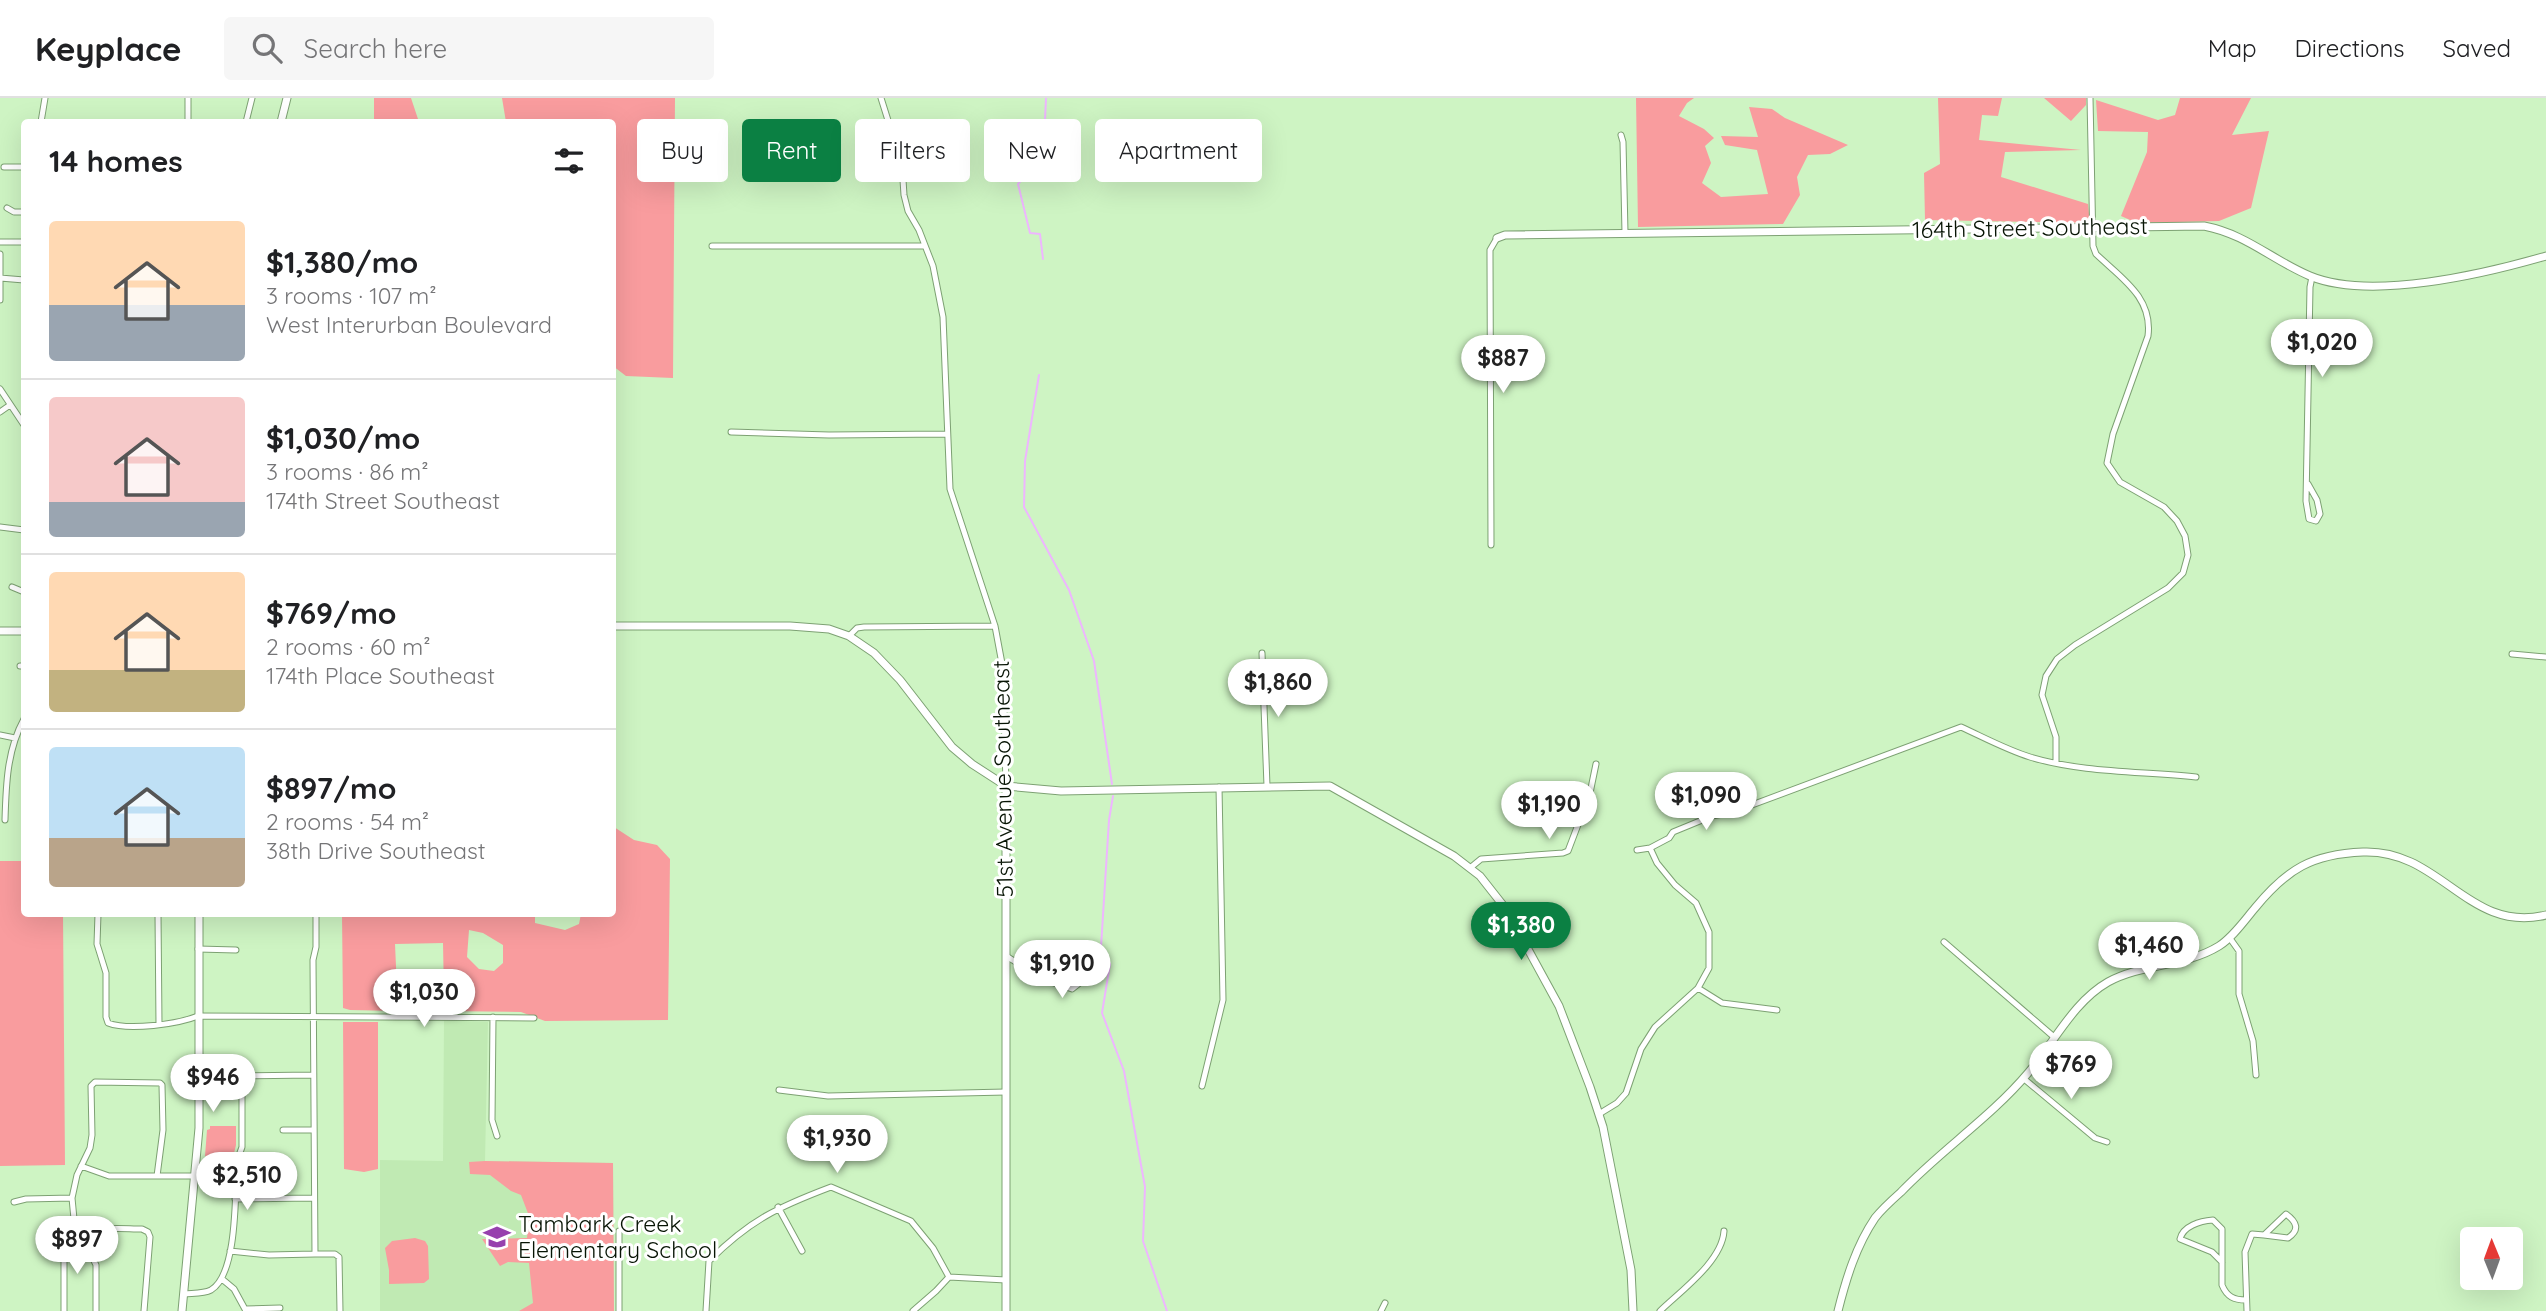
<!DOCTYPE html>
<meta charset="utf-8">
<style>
body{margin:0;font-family:Quicksand,sans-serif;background:#f6f6f6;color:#202124;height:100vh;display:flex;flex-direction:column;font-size:26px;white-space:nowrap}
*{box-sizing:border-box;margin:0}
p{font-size:23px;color:#757577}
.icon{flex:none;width:38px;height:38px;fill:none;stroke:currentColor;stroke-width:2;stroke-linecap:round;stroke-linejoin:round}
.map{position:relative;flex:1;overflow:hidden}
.drawer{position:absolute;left:21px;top:21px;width:595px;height:798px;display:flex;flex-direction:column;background:#fff;border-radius:7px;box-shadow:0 7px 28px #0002}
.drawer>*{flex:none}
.banner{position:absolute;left:637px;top:21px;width:665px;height:63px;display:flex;gap:14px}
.needle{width:46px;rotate:359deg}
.fabs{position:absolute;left:2460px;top:1129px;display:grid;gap:14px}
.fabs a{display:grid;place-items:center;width:63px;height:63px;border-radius:7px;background:#fff;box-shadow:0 7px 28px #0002;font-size:35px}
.price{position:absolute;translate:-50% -60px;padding:0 16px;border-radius:24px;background:#fff;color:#222;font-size:23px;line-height:46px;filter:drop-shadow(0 2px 4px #0008)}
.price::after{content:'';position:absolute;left:50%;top:42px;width:21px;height:16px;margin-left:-10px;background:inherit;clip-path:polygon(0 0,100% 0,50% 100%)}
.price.active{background:#0b8043;color:#fff}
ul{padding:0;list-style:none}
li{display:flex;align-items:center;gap:21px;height:175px;padding:0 28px}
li+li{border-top:2px solid #e0e0e0}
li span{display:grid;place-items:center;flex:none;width:196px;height:140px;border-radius:7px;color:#555}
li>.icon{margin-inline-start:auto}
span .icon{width:84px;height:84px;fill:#fffc;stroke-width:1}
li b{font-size:30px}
h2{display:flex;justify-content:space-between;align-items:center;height:84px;padding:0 28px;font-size:30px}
.chip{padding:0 24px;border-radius:7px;background:#fff;box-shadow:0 7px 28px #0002;font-size:24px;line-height:63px}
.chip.active{background:#0b8043;color:#fff}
header{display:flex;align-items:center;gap:42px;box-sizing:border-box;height:98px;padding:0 35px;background:#fff;border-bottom:2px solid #e0e0e0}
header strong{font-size:33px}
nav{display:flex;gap:38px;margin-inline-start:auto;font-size:24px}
.search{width:490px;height:63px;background:#f6f6f6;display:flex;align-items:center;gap:18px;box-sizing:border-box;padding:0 24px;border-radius:7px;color:#757577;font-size:26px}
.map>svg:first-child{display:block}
</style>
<header>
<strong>Keyplace</strong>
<div class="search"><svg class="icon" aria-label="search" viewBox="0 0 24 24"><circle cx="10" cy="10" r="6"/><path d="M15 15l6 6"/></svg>Search here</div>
<nav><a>Map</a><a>Directions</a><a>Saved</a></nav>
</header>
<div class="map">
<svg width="2546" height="1213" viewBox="0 0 2546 1213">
<rect width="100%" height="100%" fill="#cef4c3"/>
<path fill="#c0eab3" d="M444 922 488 924 485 1063 613 1065 614 1213H380V1062L443 1063Z"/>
<path fill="#f99c9e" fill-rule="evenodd" d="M374 0H411L419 24H374Z
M502 0H675L673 280 626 278 613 268 612 24H506Z
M1636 0H1694L1687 5 1679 18 1704 31 1714 40 1705 48 1711 65 1702 85 1721 99 1768 96 1757 52 1725 47 1721 38 1758 39 1749 9 1772 11 1785 20 1848 47 1830 56 1808 57 1797 79 1800 97 1783 126 1638 129Z
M1938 0H2002L1998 18 1982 17 1979 42 2081 52 2005 54 2001 79 2088 106 2090 125 1925 122 1924 75 1940 66Z
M2044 0H2086V7L2071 23Z
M2180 0H2251L2232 37 2269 33 2251 110 2219 123 2137 125 2121 118 2147 54 2148 34 2098 33 2096 2 2158 22 2175 17Z
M613 663 614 729 634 742 657 747 670 761 668 922 545 923 521 914 441 913 444 898 443 845 395 846 398 913 350 912 343 910 342 816H535V825L565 832 579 826 581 816H612ZM469 832 483 835 503 847V865L494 873 479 871 467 859Z
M0 763H24V816H63L65 1067 0 1068Z
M343 924H378V1071L364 1074 344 1071Z
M210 1028H236V1047L230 1072 203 1071 204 1064H210L211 1059 205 1058 207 1032 210 1031Z
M485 1063 613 1065 614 1213H519L533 1205 529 1165 508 1164 500 1168 482 1141 527 1140 529 1118 521 1097 511 1093 490 1077 470 1076 469 1064Z
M415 1140 425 1143 428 1148 429 1181 424 1185 389 1186V1172L385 1150 392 1143Z"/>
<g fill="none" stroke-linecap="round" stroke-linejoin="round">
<path stroke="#eeb6ff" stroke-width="2" d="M1043 161 1040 136 1030 135 1018 86 1036 66 1033 51 1044 44 1046 0
M1039 277 1025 363 1024 409 1069 492 1094 563 1112 686
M1113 698 1109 722 1101 849 1110 866 1102 915 1124 973 1145 1089 1143 1143 1167 1213"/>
<defs>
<path id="minor" d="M188 0V24
M881 0 902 67 904 97 908 113 919 132 933 168 943 219 950 391 995 528 1003 571 1006 688
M41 24 45 0
M246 24 252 0
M1621 37 1623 44 1625 135
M4 69H24
M7 110 14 114H24
M0 144H24
M712 148H924
M0 156V202
M0 180 24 182
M0 291 24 327
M0 314 10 307
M731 334 829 337 946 336
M2308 386 2317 402 2320 416 2316 423 2309 421 2306 403 2310 189 2312 179
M0 429 24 432
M1491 447 1490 159V152L1497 140
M12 489 24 494
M849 538 857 530 864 529 995 528
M1262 555 1267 688
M2512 556 2546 559
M20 568H24
M0 637 15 640
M2056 665V639L2042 597 2046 578 2057 561 2075 547 2168 490 2183 475 2188 457 2185 438 2177 423 2164 409 2120 384 2107 365 2113 336 2148 238C2153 199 2121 180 2096 156L2093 148 2090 0
M5 722C6 687 7 652 24 621
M1637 752 1650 750 1669 740 1673 734 1712 718 1733 714 1961 629C1983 639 2007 652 2030 659 2083 675 2142 673 2196 679
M1470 770 1481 761 1563 755 1568 753 1590 695 1596 666
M98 816 97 846 106 875V919L108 925C129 933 178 926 198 918L534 920
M158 816 159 926
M316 816V849L313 862 315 1156H335L339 1159 340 1213
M2229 839 2239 853V896L2253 943 2256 977
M1944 844 2054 939
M198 851 236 852
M1006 858 1045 882 1072 891 1086 880 1089 857
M1698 890 1722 905 1777 912
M493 919 492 1022 497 1038
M2023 980 2095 1040 2107 1044
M1202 988 1223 902 1219 689
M779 992 828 998 1006 994
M1599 1016 1617 1005 1626 995 1641 951 1655 929 1698 890 1709 870V834L1696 805 1675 787 1657 765 1650 750
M283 1032H313
M81 1068 109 1078H194
M235 1101 314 1100
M14 1104 26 1101 72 1100
M778 1109 802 1153
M619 1133V1213
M230 1153 269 1157 315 1156
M2222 1164 2212 1154 2180 1141C2183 1128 2200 1123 2213 1122L2222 1131V1187C2227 1199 2234 1202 2246 1202
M949 1179 1006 1182
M222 1181 234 1191 246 1213
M184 1196C192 1195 203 1196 211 1192 238 1176 235 1093 237 1063L242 1049V983L245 978 313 977
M246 1211 280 1210
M64 1213V1156C73 1124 116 1131 142 1131L148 1134 150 1139 144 1213
M96 1213V1167L74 1121 72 1100 77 1077 90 1050 92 1037 91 988 95 984 160 985 162 987 163 1032 157 1078
M706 1213 709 1163C750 1122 778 1109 831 1089L911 1123 933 1150 949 1179
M913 1213 936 1193 949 1179
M1381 1213 1385 1205
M1660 1213C1682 1192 1722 1163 1724 1133
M2247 1213 2245 1154 2252 1136 2264 1137 2286 1116C2297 1124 2300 1132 2288 1140L2264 1137"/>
<path id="tertiary" d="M281 24 287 0
M1497 140 1505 137 2204 128C2246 136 2272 162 2310 178 2370 203 2484 176 2546 158
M612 528H790L829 531 849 538 874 555 900 582 952 649 972 666 1006 688 1061 693 1330 688 1454 758 1480 778 1506 811 1559 908 1590 989 1603 1029 1631 1172 1633 1213
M0 533H24
M1006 688V1213
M182 1213 199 1030V816
M1838 1213C1846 1181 1856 1148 1875 1120 1882 1111 1892 1102 1901 1094 1941 1052 1991 1019 2028 975 2054 945 2073 904 2108 884 2143 865 2185 869 2219 848 2233 839 2244 823 2255 810 2287 771 2312 756 2363 754 2441 751 2468 836 2546 817"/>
</defs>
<use href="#minor" stroke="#7da173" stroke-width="7"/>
<use href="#tertiary" stroke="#7da173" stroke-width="9"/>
<use href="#minor" stroke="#fff" stroke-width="5"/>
<use href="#tertiary" stroke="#fff" stroke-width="7"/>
</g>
<defs>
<symbol id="school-bare" viewBox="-9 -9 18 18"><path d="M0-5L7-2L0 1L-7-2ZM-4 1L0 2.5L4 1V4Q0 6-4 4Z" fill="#9741ae" stroke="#fff" stroke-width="2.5" paint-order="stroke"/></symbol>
</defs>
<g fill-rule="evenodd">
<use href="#school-bare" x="478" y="1120" width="38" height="38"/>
</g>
<g text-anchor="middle" stroke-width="6" stroke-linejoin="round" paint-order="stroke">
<g font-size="23" fill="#071404" stroke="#fff">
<text transform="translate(2030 130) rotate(-1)" y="8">164th Street Southeast</text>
<text transform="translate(1003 681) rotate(-91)" y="8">51st Avenue Southeast</text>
</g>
<g font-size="23" fill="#071404" stroke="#fff" text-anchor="start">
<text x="518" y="1134">Tambark Creek<tspan x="518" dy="26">Elementary School</tspan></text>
</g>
</g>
</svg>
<div class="fabs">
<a><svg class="needle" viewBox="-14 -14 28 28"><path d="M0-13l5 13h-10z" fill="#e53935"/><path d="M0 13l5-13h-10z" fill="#757577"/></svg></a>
</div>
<b class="price" style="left:2322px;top:281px">$1,020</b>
<b class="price" style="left:1503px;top:297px">$887</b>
<b class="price" style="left:1278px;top:621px">$1,860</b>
<b class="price" style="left:1706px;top:734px">$1,090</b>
<b class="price" style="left:1549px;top:743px">$1,190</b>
<b class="price active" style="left:1521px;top:864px">$1,380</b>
<b class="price" style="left:2149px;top:884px">$1,460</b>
<b class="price" style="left:1062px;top:902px">$1,910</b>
<b class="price" style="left:424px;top:931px">$1,030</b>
<b class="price" style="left:2071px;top:1003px">$769</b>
<b class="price" style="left:213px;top:1016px">$946</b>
<b class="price" style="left:837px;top:1077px">$1,930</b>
<b class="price" style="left:247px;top:1114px">$2,510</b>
<b class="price" style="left:77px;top:1178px">$897</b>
<div class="banner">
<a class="chip">Buy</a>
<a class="chip active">Rent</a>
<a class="chip">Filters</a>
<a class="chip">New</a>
<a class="chip">Apartment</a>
</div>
<section class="drawer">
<h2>14 homes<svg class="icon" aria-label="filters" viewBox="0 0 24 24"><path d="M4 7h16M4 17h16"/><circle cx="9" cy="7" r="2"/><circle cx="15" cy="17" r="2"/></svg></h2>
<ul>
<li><span style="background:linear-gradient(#ffd9b3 60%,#9aa5b1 0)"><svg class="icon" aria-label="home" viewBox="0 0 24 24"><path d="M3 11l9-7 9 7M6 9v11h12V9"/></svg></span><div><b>$1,380/mo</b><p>3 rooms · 107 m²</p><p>West Interurban Boulevard</p></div></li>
<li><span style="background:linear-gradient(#f6c9c9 75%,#9aa5b1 0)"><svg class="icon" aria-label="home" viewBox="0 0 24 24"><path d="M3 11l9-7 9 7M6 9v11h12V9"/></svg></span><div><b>$1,030/mo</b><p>3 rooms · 86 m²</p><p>174th Street Southeast</p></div></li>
<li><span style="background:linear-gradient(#ffd9b3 70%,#c2b280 0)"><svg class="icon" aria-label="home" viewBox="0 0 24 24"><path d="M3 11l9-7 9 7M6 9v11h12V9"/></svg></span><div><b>$769/mo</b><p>2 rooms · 60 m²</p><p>174th Place Southeast</p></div></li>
<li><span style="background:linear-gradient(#bfe0f5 65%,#b9a48a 0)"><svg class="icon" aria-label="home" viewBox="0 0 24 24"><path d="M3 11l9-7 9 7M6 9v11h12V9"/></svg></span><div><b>$897/mo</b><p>2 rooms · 54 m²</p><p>38th Drive Southeast</p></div></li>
</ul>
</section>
</div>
